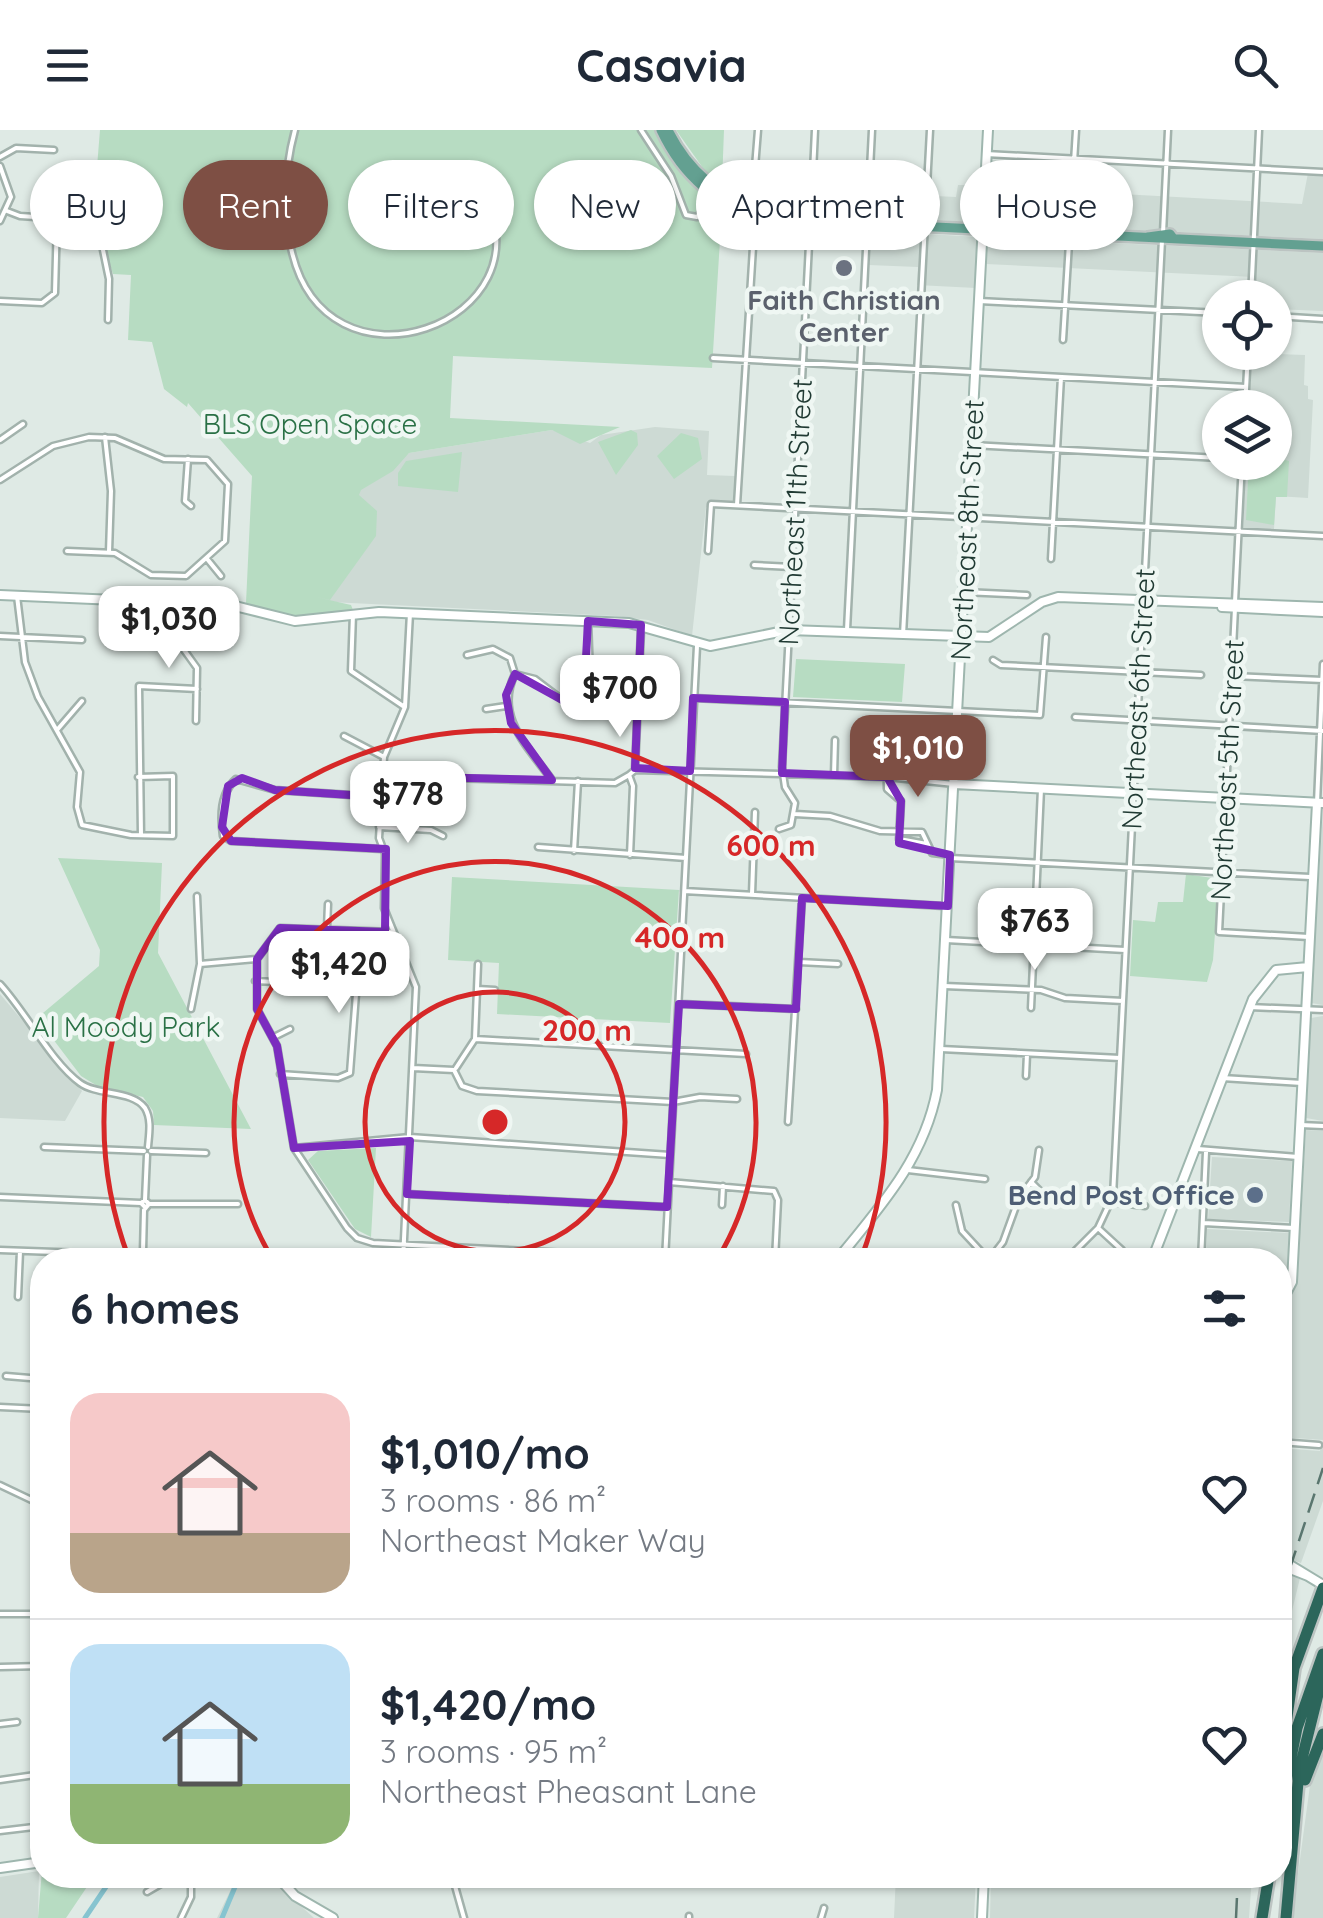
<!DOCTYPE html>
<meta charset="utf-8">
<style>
body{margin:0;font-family:Quicksand,sans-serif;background:#f6f6f7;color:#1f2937;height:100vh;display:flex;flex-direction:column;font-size:38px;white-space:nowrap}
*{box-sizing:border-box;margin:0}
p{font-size:32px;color:#747a83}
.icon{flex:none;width:55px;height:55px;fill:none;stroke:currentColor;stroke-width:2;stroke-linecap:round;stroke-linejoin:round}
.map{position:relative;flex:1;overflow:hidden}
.details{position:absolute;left:30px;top:1118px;width:1262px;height:640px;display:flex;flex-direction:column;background:#fff;border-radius:40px;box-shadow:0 2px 8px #0004}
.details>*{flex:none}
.guide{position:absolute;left:30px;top:30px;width:1265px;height:90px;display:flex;gap:20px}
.controls{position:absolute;left:1202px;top:150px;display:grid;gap:20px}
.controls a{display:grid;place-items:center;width:90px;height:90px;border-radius:50%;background:#fff;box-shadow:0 2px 8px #0004;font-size:50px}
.price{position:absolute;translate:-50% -85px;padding:0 22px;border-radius:20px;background:#fff;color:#222;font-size:32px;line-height:65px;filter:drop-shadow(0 2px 5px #0008)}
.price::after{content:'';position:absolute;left:50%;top:60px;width:30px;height:22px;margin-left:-15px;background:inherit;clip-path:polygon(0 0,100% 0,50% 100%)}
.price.on{background:#7e4f44;color:#fff}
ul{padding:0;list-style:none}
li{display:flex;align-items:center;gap:30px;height:250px;padding:0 40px}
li+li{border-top:2px solid #e0e1e3}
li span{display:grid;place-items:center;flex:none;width:280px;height:200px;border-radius:30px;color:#555}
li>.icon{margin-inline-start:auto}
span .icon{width:120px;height:120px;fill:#fffc;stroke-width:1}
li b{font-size:42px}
h2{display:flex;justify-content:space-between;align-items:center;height:120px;padding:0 40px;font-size:42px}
.pill{padding:0 35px;border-radius:45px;background:#fff;box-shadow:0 2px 8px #0004;font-size:35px;line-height:90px}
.pill.on{background:#7e4f44;color:#fff}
header{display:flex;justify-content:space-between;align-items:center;height:130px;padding:0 40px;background:#fff;font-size:45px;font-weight:700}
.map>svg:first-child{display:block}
</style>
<header><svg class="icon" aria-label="menu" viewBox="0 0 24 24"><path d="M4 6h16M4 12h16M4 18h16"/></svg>Casavia<svg class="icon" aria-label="search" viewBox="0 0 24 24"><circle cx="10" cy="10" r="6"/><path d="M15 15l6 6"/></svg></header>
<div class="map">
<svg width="1323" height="1788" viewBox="0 0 1323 1788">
<rect width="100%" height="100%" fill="#dfeae5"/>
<path fill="#cddad4" d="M991 30 1102 34 1103 63 1302 74 1308 43 1323 44V109L872 87 873 63 956 67 958 55H990Z
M877 101 979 107 976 158 917 155 918 137 869 135 871 105Z
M987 107 1323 123V181L1275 179V168L1253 167 1254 147 986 134Z
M1252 223 1305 225 1304 255 1308 256V269L1313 270 1308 368 1276 366 1274 399 1243 398 1246 333 1275 332V278L1249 277Z
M655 297 709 301 707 345 735 346 734 374 706 377 692 506 648 490 615 486 330 472 307 466 288 425 309 377 360 360 409 323 552 300 590 313 601 305Z
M1323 682V875L1311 873Z
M0 864 82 961 65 991 0 988Z
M1323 886V991L1306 988 1311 888Z
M1306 1000 1323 1001V1371L1301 1433 1280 1425V1318L1320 1321 1323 1310 1280 1307V1183L1297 1154Z
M1212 1027 1292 1031 1289 1092 1208 1089Z
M1207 1099 1290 1103 1289 1152 1280 1169V1130H1206Z
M1280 1438 1300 1448 1280 1530Z
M1323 1613V1788H1292L1311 1648Z
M39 1741 38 1788H0V1747Z
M238 1745H267L314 1788H217Z
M896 1745H976L974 1788H894Z
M991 1745H1252L1249 1788H990Z"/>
<path fill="#b7dcc2" d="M100 0H655L664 20 690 50 748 90 749 94H721L712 238 453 226 450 288 620 297 580 314 552 300 409 323 393 341 361 360 359 365 377 381 376 406 330 470 316 467 351 475 353 480 298 488 246 473 252 346 188 273 187 277 164 259 152 212 128 210 131 145 113 144 102 110 103 90 93 86Z
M676 0H724L722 53 705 41Z
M631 300 637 303 638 315 616 345 598 312Z
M681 303 698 308 702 329 674 349 657 326Z
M462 322 458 362 398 356V343L406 331Z
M1275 327 1289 331 1287 367H1276L1274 395 1246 390 1249 333 1275 332Z
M796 529 905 534 902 572 793 567Z
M58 728 162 733 158 823 251 999 154 995 153 981 143 967 99 957 81 946 37 888 99 836 100 820Z
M1186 744 1219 749 1213 830 1207 852 1130 846 1133 790 1155 792 1158 772H1183Z
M452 747 679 760 670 893 497 884 499 833 448 830Z
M376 1018 371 1107 355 1099 308 1030 318 1021Z
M42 1740V1745H95L66 1788H38Z"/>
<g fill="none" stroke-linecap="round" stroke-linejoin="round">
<path stroke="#86c4d0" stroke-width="5" d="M85 1788 114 1745
M222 1788 240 1745"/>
<defs>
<path id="street" d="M295 0C285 37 283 75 290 113 321 281 558 190 481 61L413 63 408 73 411 95
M641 0 671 46 686 85 697 87 715 67
M986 24 1323 42
M0 27 16 18 54 20
M0 36 11 67 0 91
M752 75 758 0
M7 81 20 86 97 91 109 149 108 190
M811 85 815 0
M1163 103 1168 0
M1251 168 1259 0
M0 171 42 173 55 163 57 89
M979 171 1220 183
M1275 186 1323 189
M1063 210 1076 0
M713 228 1246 257
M1245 278 1248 222
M105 307 111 361 109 422
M0 310 23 294
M972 315 1220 328
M188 329 185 371 191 376
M0 350 53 316 89 307 115 308 164 329 207 330 228 354 225 411 186 446 151 445 115 423 67 421
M737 375 755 85
M708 421 711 374 1323 406
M1051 429 1061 247
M208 430 221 446
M754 435 792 437
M964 462 1027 465
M17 466 25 532 38 567 80 642 77 677 82 695 131 705 173 706V646L138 647
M1235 472 1242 332
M167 473 169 499 197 538 196 591
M1235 478 1219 802 1309 807
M353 484 351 541 403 576
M847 500 872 0
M903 505 930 0
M0 506 82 510
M140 506 169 499
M467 525 493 519 510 528 515 544C494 586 528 617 552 650
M993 530 1001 535 1201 545
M515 544 535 549 564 571 584 565 590 545 588 491
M1233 546 1323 550
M694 568 1040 585 1046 507
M486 579 506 576
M1075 587 1323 601
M57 600 82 571
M344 606 384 627
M886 613 887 659 901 671 899 709 927 714
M635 640 887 647 954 654
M834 645 835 610
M383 646 615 653 629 645
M381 667 275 660 236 649C220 663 220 686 223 706L231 711 382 719
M1317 673 1323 534
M795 684 830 686 880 701 922 702 932 723 950 725
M379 697 431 700 443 706
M779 699 791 695 795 673 785 657 782 637 810 95
M141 705 139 556 197 559
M538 717 686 728
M574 721 578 651
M630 725 633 656 629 645 635 640 641 499
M950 728 1310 747
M684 761 944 776
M752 764 755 682
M197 766 200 834
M327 798 328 774
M392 802 280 798 257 829V879L277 916 294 1018 347 1098 357 1108 373 1113 665 1128
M946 810 1125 820
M799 832 838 834
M255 851 339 855 356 864 350 943 338 948 280 944
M0 854C26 882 51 932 80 953 98 966 132 960 145 978 152 990 149 1004 148 1017
M944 856 1041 860 1065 868 1123 871
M477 859 495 860
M681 874 796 879
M1249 877 1323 880
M1031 878 1041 659
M191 879 200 834 257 829
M274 907 290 899
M475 909 746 924
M941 919 1120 928
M413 938 454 940 462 956 477 961 673 972 700 967 737 969
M456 938 475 909 478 834
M1026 946 1027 924
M1222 948 1302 953
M788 992 802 768
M1300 995 1323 996
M44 1017 144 1021
M294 1018 410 1007 670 1025
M1198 1019 1298 1027
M151 1021 206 1023
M908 1040 985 1049
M669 1052 774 1061 778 1070 775 1130
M1031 1052 1051 1072
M407 1064 667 1077
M0 1067 141 1073
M145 1070 147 1025
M1112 1072 1145 1076
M149 1074H238
M722 1075 723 1056
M956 1075 962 1101 989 1130
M1204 1093 1294 1098
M1098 1098 1122 1120
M0 1120 139 1125
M143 1121 144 1080 149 1074 145 1070 141 1073 145 1077
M146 1126 260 1125
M403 1130 416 857 384 778 385 724 379 708 384 627 405 577 410 483
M665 1130 697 516
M707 1130V1124
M989 1130 1003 1112 1019 1068 1035 1047 1039 1020
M1066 1130 1098 1098 1113 1066 1162 110
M1201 1130 1206 1022
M18 1167 20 1121
M6 1246 42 1249
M0 1277 42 1279
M1280 1312 1319 1315
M0 1355 42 1375
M0 1484H42
M0 1537 42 1536
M0 1594 17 1592
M0 1650 42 1644
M0 1701 42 1696
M455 1756 464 1788
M147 1762 176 1745
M181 1788 191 1767V1745
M689 1788V1786
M821 1788 824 1778"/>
<path id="secondary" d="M0 465 231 475 295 491 379 482 629 493 710 516 789 500 989 507 1042 472 1058 467 1323 477
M1222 477 1323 482
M954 654 1323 673
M837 1130C880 1077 924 1029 937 960L988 0
M1152 1130 1253 869 1276 840 1308 837
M1280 1175 1292 1152 1317 673
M1280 1429 1323 1455
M1280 1435 1308 1446
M0 1738 42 1732
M276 1745 295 1766 333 1788
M982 1788 984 1745"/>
<path id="primary" d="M661 0C683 47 720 78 771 89L1323 116
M668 0C687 39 721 70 764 80 779 83 798 81 811 89
M1148 107 1170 104 1173 108"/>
<path id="highway" d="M1280 1635 1294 1538 1323 1458
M1305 1650 1323 1604
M1280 1683 1297 1598 1323 1524
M1262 1788 1269 1745
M1286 1788 1299 1641 1323 1544"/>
</defs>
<use href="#street" stroke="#a2b2ac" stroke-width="9"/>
<use href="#secondary" stroke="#9eb6ae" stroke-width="12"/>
<use href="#primary" stroke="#bcc4c2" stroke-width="14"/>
<use href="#highway" stroke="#bcc4c2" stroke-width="16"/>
<use href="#street" stroke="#fff" stroke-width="4"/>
<use href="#secondary" stroke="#fff" stroke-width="8"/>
<use href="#primary" stroke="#63a091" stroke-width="9"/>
<use href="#highway" stroke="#2c665b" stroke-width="11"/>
<path stroke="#5a766f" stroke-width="2.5" stroke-dasharray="20 10" stroke-linecap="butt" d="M1280 1468 1323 1338
M1236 1788 1238 1745"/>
</g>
<path fill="none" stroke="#7b2cbf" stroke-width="8" stroke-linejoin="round" d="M588 491 641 495 635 638 690 641 693 568 785 572 782 643 887 647 901 671 899 713 950 725 948 776 802 768 796 879 679 874 667 1077 407 1064 410 1011 294 1018 277 916 257 879V829L280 798 385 802 386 719 231 711 222 697 228 656 242 648 275 660 381 667 383 646 552 650 511 593 506 565 515 544 564 571 584 565Z"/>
<g fill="none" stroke="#d62828" stroke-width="5">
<circle cx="495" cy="992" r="130"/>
<path d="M272 1128A261 261 0 1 1 718 1128"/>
<path d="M129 1129A391 391 0 1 1 861 1129"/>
</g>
<circle fill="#6b7280" stroke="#eff7f3" stroke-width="4" cx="844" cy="138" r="10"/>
<circle fill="#5c6f8a" stroke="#eff7f3" stroke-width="4" cx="1255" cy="1065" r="10"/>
<g text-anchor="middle" stroke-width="9" stroke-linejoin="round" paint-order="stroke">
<g font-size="28" font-weight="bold" fill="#5b616d" stroke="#eff7f3">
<text x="844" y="180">Faith Christian<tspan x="844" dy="32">Center</tspan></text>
</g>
<g font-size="28" fill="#2a7146" stroke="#eff7f3">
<text x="310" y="304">BLS Open Space</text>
<text x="126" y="907">Al Moody Park</text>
</g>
<g font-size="28" fill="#203a33" stroke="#eff7f3">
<text transform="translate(795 382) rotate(-87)" y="10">Northeast 11th Street</text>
<text transform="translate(967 400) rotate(-87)" y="10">Northeast 8th Street</text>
<text transform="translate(1138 569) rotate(-87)" y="10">Northeast 6th Street</text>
<text transform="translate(1227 640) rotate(-87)" y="10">Northeast 5th Street</text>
</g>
<g font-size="28" font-weight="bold" fill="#4e5e75" stroke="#eff7f3" text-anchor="end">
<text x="1235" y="1075">Bend Post Office</text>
</g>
</g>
<circle cx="495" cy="992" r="15" fill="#d62828" stroke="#eff7f3" stroke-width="5"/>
<g font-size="30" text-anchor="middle" font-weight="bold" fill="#d62828" stroke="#eff7f3" stroke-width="9" stroke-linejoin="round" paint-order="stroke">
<text x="771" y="726">600 m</text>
<text x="680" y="818">400 m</text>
<text x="587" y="911">200 m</text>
</g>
</svg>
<div class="controls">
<a><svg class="icon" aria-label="locate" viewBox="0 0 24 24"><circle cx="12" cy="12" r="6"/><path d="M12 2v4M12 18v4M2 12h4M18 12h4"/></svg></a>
<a><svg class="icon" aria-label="layers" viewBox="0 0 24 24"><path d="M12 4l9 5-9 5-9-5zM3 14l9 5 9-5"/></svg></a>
</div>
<b class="price" style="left:169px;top:541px">$1,030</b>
<b class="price" style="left:620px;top:610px">$700</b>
<b class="price on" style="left:918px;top:670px">$1,010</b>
<b class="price" style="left:408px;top:716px">$778</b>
<b class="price" style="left:1035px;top:843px">$763</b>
<b class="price" style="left:339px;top:886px">$1,420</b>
<div class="guide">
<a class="pill">Buy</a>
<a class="pill on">Rent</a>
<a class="pill">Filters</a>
<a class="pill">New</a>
<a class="pill">Apartment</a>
<a class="pill">House</a>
</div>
<section class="details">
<h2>6 homes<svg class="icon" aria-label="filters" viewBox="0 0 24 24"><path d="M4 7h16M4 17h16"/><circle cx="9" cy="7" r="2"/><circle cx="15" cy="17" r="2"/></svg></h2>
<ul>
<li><span style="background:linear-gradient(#f6c9c9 70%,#b9a48a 0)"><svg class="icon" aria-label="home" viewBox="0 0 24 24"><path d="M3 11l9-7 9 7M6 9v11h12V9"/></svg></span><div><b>$1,010/mo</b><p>3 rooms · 86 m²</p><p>Northeast Maker Way</p></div><svg class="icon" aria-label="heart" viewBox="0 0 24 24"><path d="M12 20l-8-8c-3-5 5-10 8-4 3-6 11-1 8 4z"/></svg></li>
<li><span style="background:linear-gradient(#bfe0f5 70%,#8fb573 0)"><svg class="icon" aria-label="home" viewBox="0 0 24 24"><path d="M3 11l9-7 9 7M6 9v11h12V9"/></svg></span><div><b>$1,420/mo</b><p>3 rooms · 95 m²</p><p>Northeast Pheasant Lane</p></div><svg class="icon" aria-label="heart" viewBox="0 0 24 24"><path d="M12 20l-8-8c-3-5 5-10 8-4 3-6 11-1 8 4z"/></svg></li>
</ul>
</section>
</div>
